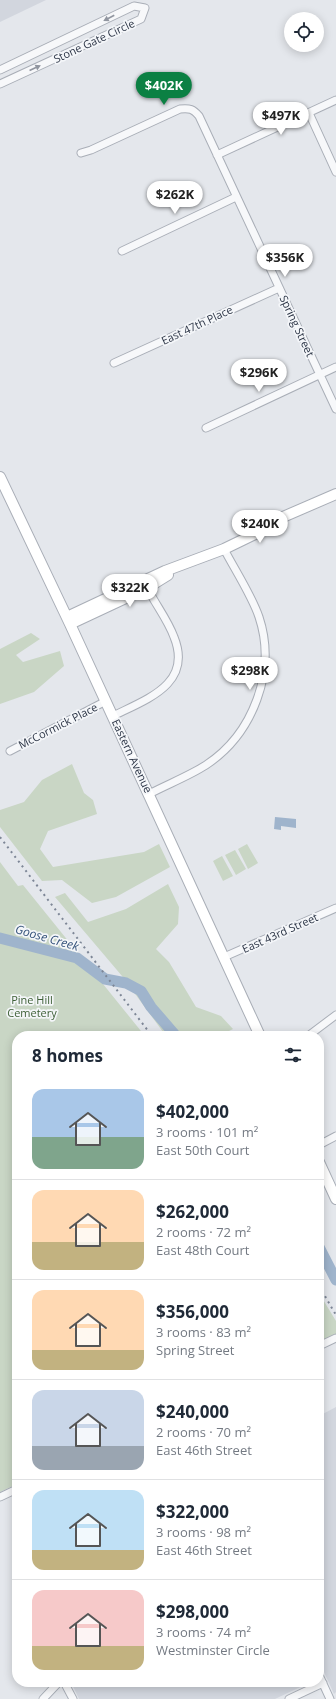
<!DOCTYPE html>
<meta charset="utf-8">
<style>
body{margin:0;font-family:"Open Sans",sans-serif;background:#f6f6f7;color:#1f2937;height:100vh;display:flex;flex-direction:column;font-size:15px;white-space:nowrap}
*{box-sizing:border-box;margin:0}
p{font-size:13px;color:#747a83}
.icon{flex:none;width:22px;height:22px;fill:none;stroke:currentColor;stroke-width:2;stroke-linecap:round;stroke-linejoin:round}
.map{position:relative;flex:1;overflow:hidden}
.panel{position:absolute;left:12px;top:1031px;width:312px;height:656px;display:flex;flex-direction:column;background:#fff;border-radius:16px;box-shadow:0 2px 10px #0003}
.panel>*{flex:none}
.controls{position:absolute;left:284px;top:12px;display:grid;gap:8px}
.controls a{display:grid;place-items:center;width:40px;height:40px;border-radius:50%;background:#fff;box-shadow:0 2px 10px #0003;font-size:20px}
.price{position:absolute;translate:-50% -34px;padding:0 9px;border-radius:14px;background:#fff;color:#222;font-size:13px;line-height:26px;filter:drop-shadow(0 1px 2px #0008)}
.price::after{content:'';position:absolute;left:50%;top:24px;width:12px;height:9px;margin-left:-6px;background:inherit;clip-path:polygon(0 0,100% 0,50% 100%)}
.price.on{background:#0b8043;color:#fff}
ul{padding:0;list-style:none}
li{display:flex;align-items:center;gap:12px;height:100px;padding:0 20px}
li+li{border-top:1px solid #e0e1e3}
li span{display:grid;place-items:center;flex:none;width:112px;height:80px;border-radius:12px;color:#555}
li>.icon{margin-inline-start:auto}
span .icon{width:48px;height:48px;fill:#fffc;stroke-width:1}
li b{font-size:17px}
h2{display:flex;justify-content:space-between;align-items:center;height:48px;padding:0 20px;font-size:17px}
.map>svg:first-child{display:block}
</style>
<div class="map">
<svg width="336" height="1699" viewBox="0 0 336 1699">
<rect width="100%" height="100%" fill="#e4e7ec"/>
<path fill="#d2d6de" d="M0 0H46L0 22Z
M336 1407V1692L334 1694 319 1661V1416Z
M71 1682H311L275 1699H79Z"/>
<path fill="#c9d6c5" d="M31 633 40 639 16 655 23 662 60 651 64 666 34 692 0 704V649Z
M72 764 84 793 93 800 97 814 48 831 40 849 53 867 144 852 159 844 170 867 116 897 92 903 62 880 42 881 0 827V810L24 802 42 780Z
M247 844 258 863 248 869 238 849Z
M235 850 246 869 236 875 225 855Z
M222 856 233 876 223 881 213 861Z
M0 862 18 886 23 885 145 1036H17V1484L0 1492Z
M168 884 179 907 178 924 156 949 169 962 196 1007 221 1016 233 1029 219 1036H166L122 976 55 897 65 893 88 922 126 909Z
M319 1293 336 1321V1334L319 1342Z"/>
<path fill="#9fb4cc" d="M275 817 296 819V828L281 826V830L274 829Z"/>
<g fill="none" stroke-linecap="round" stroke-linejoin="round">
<path stroke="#9fb4cc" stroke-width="11" d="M0 938 77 958 105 979 126 983 141 991 151 1007 176 1036
M319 1247 336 1280"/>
<defs>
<path id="street" d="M0 70 134 6 145 8 141 19 0 84
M309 113 336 172
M81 153 91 150 180 109C190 108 193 109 199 116L336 409
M217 155 336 100
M122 251 236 197
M114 363 279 288
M206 428 336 367
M113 716C147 699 193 684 174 637 167 618 154 603 146 585
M10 751 106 701
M149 794C168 784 189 776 206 765 253 734 277 671 259 617 252 596 235 570 224 549
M224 957 336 908
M308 1036 336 1015
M319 1145 336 1136
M319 1346 336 1338
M0 1497 17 1489
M319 1675 330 1699
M64 1682 73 1699
M43 1699 59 1682
M289 1699 323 1683"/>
<path id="secondary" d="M0 477 70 624 260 1036
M67 617 165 571 224 549 255 534 276 520 336 494
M70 624 147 588 168 575
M319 1162 336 1199"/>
</defs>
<use href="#street" stroke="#a9aeb7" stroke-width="9"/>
<use href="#secondary" stroke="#a9aeb7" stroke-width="12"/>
<use href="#street" stroke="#f7f8fa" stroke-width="7"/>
<use href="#secondary" stroke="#fff" stroke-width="10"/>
<path stroke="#7d8696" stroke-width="2" stroke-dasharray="2 4" stroke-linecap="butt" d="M0 837 152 1036
M319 1286 336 1315"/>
</g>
<defs><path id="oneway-solid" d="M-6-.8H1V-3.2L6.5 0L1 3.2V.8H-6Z"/></defs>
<g fill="#9196a0">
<use href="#oneway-solid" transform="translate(109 18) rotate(152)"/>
<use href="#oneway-solid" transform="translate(35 68) rotate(-25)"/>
</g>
<g text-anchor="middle" stroke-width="3.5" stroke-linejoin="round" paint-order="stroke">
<g font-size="11" fill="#2b3445" stroke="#f4f6f9">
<text transform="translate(94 41) rotate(-25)" y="4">Stone Gate Circle</text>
<text transform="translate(197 325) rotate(-25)" y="4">East 47th Place</text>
<text transform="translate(297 326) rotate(65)" y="4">Spring Street</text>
<text transform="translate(58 726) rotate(-27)" y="4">McCormick Place</text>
<text transform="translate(132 756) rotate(65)" y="4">Eastern Avenue</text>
<text transform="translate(280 933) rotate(-24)" y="4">East 43rd Street</text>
</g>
<g font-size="11" fill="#3f6138" stroke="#f4f6f9">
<text x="32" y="1004">Pine Hill<tspan x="32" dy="13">Cemetery</tspan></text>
</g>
<g font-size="12" font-style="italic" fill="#34527a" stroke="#f4f6f9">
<text transform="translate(47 938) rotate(16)" y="4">Goose Creek</text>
</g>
</g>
</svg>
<div class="controls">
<a><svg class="icon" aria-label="locate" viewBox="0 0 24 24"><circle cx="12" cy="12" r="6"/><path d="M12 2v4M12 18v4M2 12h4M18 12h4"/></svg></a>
</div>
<b class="price on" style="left:164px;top:106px">$402K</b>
<b class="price" style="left:281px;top:136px">$497K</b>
<b class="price" style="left:175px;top:215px">$262K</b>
<b class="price" style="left:285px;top:278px">$356K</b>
<b class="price" style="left:259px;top:393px">$296K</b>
<b class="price" style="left:260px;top:544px">$240K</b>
<b class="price" style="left:130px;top:608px">$322K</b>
<b class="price" style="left:250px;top:691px">$298K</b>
<section class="panel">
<h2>8 homes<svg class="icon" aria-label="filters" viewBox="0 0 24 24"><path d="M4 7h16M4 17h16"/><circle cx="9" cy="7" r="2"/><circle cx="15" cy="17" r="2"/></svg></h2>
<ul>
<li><span style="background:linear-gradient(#a9c7e8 60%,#7fa58c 0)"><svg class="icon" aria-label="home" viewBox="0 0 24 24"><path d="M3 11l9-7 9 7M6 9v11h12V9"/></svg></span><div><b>$402,000</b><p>3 rooms · 101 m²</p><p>East 50th Court</p></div></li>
<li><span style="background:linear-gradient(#ffd9b3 65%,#c2b280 0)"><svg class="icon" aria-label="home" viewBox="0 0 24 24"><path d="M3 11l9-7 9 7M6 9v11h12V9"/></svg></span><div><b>$262,000</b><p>2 rooms · 72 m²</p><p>East 48th Court</p></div></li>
<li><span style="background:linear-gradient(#ffd9b3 75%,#c2b280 0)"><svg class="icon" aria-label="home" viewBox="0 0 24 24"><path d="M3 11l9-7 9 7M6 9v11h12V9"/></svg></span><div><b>$356,000</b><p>3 rooms · 83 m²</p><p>Spring Street</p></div></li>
<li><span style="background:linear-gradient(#c9d6e8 70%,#9aa5b1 0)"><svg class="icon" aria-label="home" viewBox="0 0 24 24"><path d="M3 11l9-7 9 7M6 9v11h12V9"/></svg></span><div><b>$240,000</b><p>2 rooms · 70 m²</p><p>East 46th Street</p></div></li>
<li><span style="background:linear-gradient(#bfe0f5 75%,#c2b280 0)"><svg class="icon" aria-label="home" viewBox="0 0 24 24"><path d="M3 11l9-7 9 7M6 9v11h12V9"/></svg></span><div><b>$322,000</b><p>3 rooms · 98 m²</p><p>East 46th Street</p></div></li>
<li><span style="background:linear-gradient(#f6c9c9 70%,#c2b280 0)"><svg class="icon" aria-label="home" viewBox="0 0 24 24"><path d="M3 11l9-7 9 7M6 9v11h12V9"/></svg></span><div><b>$298,000</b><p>3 rooms · 74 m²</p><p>Westminster Circle</p></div></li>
</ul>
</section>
</div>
